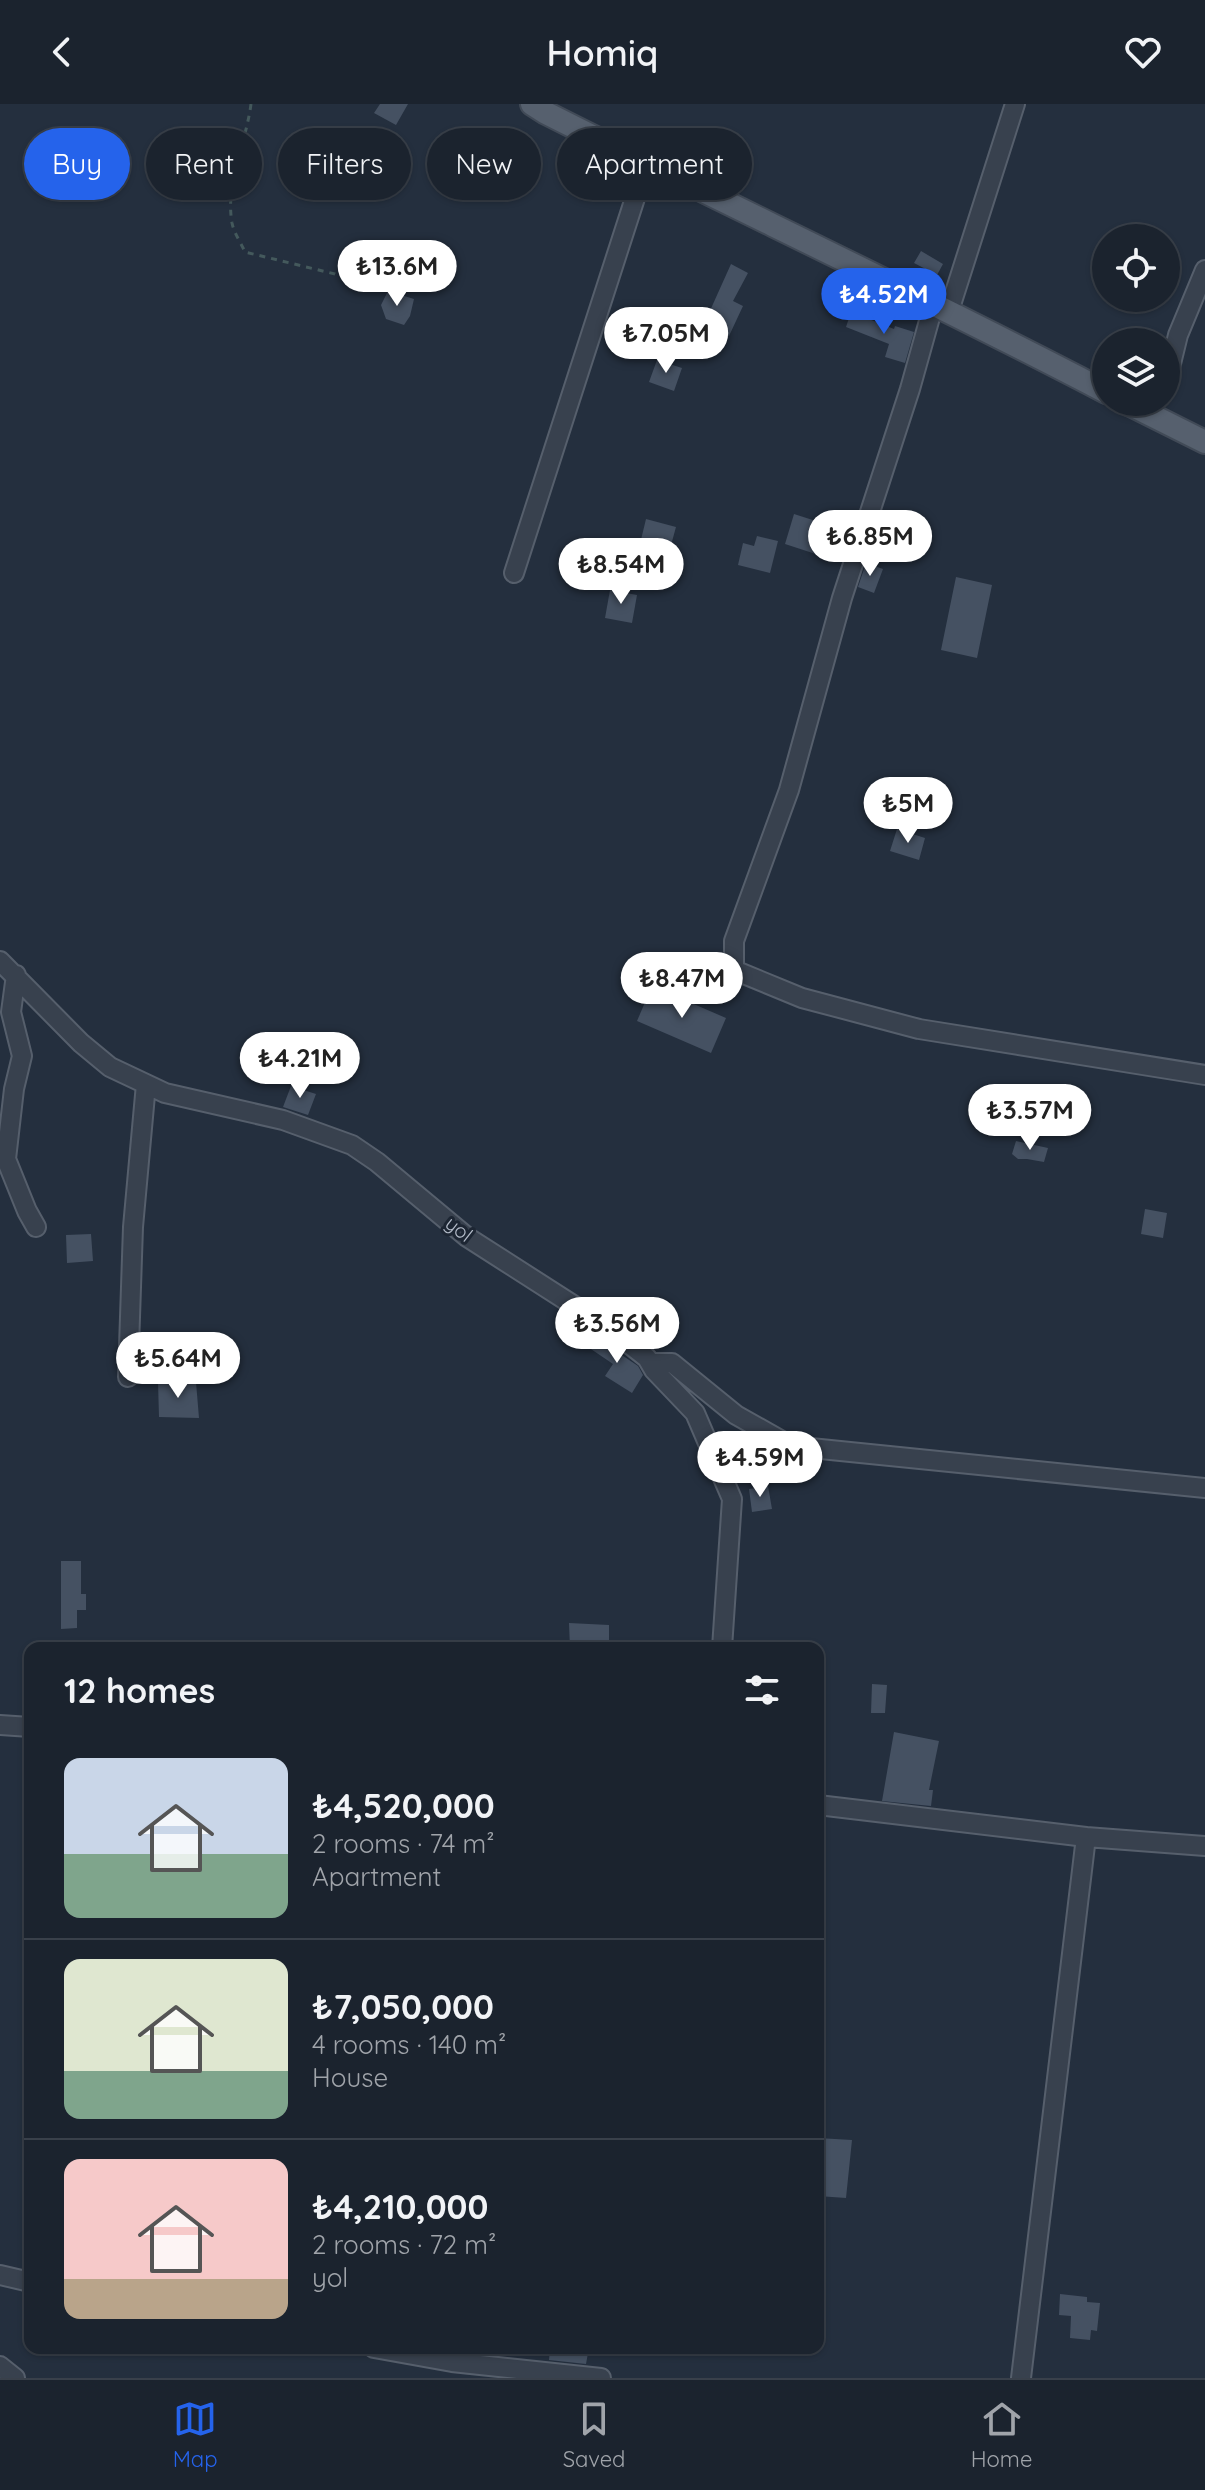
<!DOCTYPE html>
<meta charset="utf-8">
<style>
body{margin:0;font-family:Quicksand,sans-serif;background:#282f3a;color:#f1f3f6;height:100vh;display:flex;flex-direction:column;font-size:30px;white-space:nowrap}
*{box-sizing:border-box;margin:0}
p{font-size:26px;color:#a0a4aa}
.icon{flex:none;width:44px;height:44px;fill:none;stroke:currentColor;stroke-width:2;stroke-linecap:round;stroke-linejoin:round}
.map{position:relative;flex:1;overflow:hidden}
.side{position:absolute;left:24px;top:1538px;width:800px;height:712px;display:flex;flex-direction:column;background:#1b232e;border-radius:16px;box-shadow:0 2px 6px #0004,0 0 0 2px #39404a}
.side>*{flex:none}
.guide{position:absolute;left:24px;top:24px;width:800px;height:72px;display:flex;gap:16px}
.controls{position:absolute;left:1092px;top:120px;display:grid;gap:16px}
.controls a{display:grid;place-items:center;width:88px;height:88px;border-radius:50%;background:#1b232e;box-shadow:0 2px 6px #0004,0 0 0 2px #39404a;font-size:40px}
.price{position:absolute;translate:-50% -68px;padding:0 18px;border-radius:28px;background:#fff;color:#222;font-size:26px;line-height:52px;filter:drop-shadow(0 2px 4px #0008)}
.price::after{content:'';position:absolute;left:50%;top:48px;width:24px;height:18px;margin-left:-12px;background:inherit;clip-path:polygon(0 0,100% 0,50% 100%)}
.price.selected{background:#2563eb;color:#fff}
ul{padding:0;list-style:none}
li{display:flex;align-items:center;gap:24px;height:200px;padding:0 40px}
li+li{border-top:2px solid #39404a}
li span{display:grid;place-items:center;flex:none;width:224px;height:160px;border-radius:16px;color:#555}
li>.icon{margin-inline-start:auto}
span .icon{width:96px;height:96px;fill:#fffc;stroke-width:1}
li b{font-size:34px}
h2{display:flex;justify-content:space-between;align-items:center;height:96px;padding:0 40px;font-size:34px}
.pill{padding:0 28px;border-radius:36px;background:#1b232e;box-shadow:0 2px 6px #0004,0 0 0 2px #39404a;font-size:28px;line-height:72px}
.pill.selected{background:#2563eb;color:#fff}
header{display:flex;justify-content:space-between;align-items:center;height:104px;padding:0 40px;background:#1b232e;font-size:36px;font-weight:600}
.dock{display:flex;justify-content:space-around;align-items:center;height:112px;border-top:2px solid #39404a;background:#1b232e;font-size:22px;color:#a0a4aa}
.dock a{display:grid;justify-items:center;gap:4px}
.dock .selected{color:#2563eb}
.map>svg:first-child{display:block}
</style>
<header><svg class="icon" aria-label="back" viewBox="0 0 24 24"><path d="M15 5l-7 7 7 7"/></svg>Homiq<svg class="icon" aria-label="heart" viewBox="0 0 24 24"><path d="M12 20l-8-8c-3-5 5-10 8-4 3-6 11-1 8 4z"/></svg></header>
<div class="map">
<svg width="1205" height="2274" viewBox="0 0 1205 2274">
<rect width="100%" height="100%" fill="#242f3e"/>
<path fill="#455162" d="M380 0H408L396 21 374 9Z
M921 147 943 160 937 171 914 159Z
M731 160 748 169 733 197 743 202 729 232 704 220Z
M388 187 414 195 410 212 404 221 386 215 381 201Z
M851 208 894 225 895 222 914 228 905 259 885 253 889 240 846 223Z
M657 256 682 264 674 287 649 278Z
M794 410 844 426 834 456 785 440Z
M646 415 676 423 668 452 639 444Z
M757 432 778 437 770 469 738 461 743 439 754 442Z
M866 459 883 465 874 489 858 483Z
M956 473 992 481 977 554 941 546Z
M610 486 637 491 632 519 605 514Z
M897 725 925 734 919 756 890 747Z
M652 882 726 914 711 949 637 917Z
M291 982 316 990 308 1011 283 1003Z
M1016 1037 1048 1044 1044 1058 1027 1055H1018L1012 1050Z
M1145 1105 1167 1109 1163 1134 1141 1130Z
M91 1130 93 1157 67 1159 66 1131Z
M592 1231 638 1262 643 1271 632 1289 605 1272 613 1260 585 1241Z
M158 1278H196L199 1314 159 1313Z
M768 1382 772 1405 752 1408 749 1385Z
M61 1457H81V1490H86V1506H77V1524L61 1525Z
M569 1519 609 1521V1544H570Z
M872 1580 887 1581 885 1609H871Z
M894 1628 939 1637 929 1686H933L931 1702 882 1697Z
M818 2034 852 2036 846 2094 818 2092Z
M1060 2190 1087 2193V2198L1100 2199 1097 2227 1091 2226 1090 2236 1070 2234 1071 2212 1059 2211Z
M550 2244H581L580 2248 588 2249 586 2260 549 2256Z"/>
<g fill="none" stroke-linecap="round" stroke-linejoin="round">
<defs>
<path id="minor" d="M934 199 910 285 842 494 789 686 734 837V866L802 894 919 925 1205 971
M949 207 1015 0
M1166 280 1178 231 1205 166
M514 469 646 60
M0 857 81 939 110 963 165 989 283 1016 352 1041 377 1058 467 1133 609 1224 647 1254 654 1266 695 1309 732 1395 722 1544
M16 871 11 908 22 952 14 985 6 1055 27 1107 36 1123
M650 1259H672L736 1311 791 1342 1205 1384
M128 1273 133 1123 146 980
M0 1621 30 1623
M818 1701 1086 1733 1205 1742
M0 2171 30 2178
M374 2244 452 2258 601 2274
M0 2262 15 2274
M1021 2274 1086 1733"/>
<path id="major" d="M532 0 546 9C732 103 921 191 1106 288
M1125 298 1205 338"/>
</defs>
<use href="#minor" stroke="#565f6c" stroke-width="22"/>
<use href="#major" stroke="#414a57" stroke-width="26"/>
<path stroke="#44595c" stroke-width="3" stroke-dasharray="6 6" stroke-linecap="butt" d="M251 0C246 39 225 79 232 119 234 129 241 139 245 148L335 170 367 186"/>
<use href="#minor" stroke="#38414e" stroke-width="18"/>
<use href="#major" stroke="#56606e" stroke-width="22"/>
</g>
<g text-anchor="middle" stroke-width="6" stroke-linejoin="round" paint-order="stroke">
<g font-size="20" fill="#b4bcc9" stroke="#1d2633">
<text transform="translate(459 1125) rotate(38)" y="7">yol</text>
</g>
</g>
</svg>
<div class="controls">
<a><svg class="icon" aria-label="locate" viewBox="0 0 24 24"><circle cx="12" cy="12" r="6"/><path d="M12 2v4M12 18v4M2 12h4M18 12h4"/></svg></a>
<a><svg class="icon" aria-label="layers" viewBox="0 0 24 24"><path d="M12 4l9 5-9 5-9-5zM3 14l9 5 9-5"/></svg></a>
</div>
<b class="price" style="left:397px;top:204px">₺13.6M</b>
<b class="price selected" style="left:884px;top:232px">₺4.52M</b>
<b class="price" style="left:666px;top:271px">₺7.05M</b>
<b class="price" style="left:870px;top:474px">₺6.85M</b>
<b class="price" style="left:621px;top:502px">₺8.54M</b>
<b class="price" style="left:908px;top:741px">₺5M</b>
<b class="price" style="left:682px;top:916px">₺8.47M</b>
<b class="price" style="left:300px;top:996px">₺4.21M</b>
<b class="price" style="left:1030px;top:1048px">₺3.57M</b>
<b class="price" style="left:617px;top:1261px">₺3.56M</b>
<b class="price" style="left:178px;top:1296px">₺5.64M</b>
<b class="price" style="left:760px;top:1395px">₺4.59M</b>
<div class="guide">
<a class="pill selected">Buy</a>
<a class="pill">Rent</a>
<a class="pill">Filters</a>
<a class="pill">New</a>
<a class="pill">Apartment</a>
</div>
<section class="side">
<h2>12 homes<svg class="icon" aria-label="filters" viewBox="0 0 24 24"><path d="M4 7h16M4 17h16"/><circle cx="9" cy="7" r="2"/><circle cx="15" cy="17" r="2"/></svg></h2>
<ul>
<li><span style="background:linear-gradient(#c9d6e8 60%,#7fa58c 0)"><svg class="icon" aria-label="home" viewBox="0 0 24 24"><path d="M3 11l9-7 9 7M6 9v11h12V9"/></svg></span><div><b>₺4,520,000</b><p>2 rooms · 74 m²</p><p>Apartment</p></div></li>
<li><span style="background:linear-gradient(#dfe7d0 70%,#7fa58c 0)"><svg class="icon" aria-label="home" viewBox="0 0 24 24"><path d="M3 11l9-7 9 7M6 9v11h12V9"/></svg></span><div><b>₺7,050,000</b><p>4 rooms · 140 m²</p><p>House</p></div></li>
<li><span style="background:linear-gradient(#f6c9c9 75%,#b9a48a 0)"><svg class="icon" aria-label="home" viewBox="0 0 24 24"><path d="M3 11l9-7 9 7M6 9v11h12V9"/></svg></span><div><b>₺4,210,000</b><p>2 rooms · 72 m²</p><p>yol</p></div></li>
</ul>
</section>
</div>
<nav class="dock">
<a class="selected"><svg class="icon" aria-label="map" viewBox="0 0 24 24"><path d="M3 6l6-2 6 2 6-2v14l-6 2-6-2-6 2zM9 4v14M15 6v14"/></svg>Map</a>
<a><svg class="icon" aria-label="saved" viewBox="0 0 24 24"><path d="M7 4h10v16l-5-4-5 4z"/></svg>Saved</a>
<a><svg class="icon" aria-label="home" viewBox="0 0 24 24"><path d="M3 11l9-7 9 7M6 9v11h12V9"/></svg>Home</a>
</nav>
